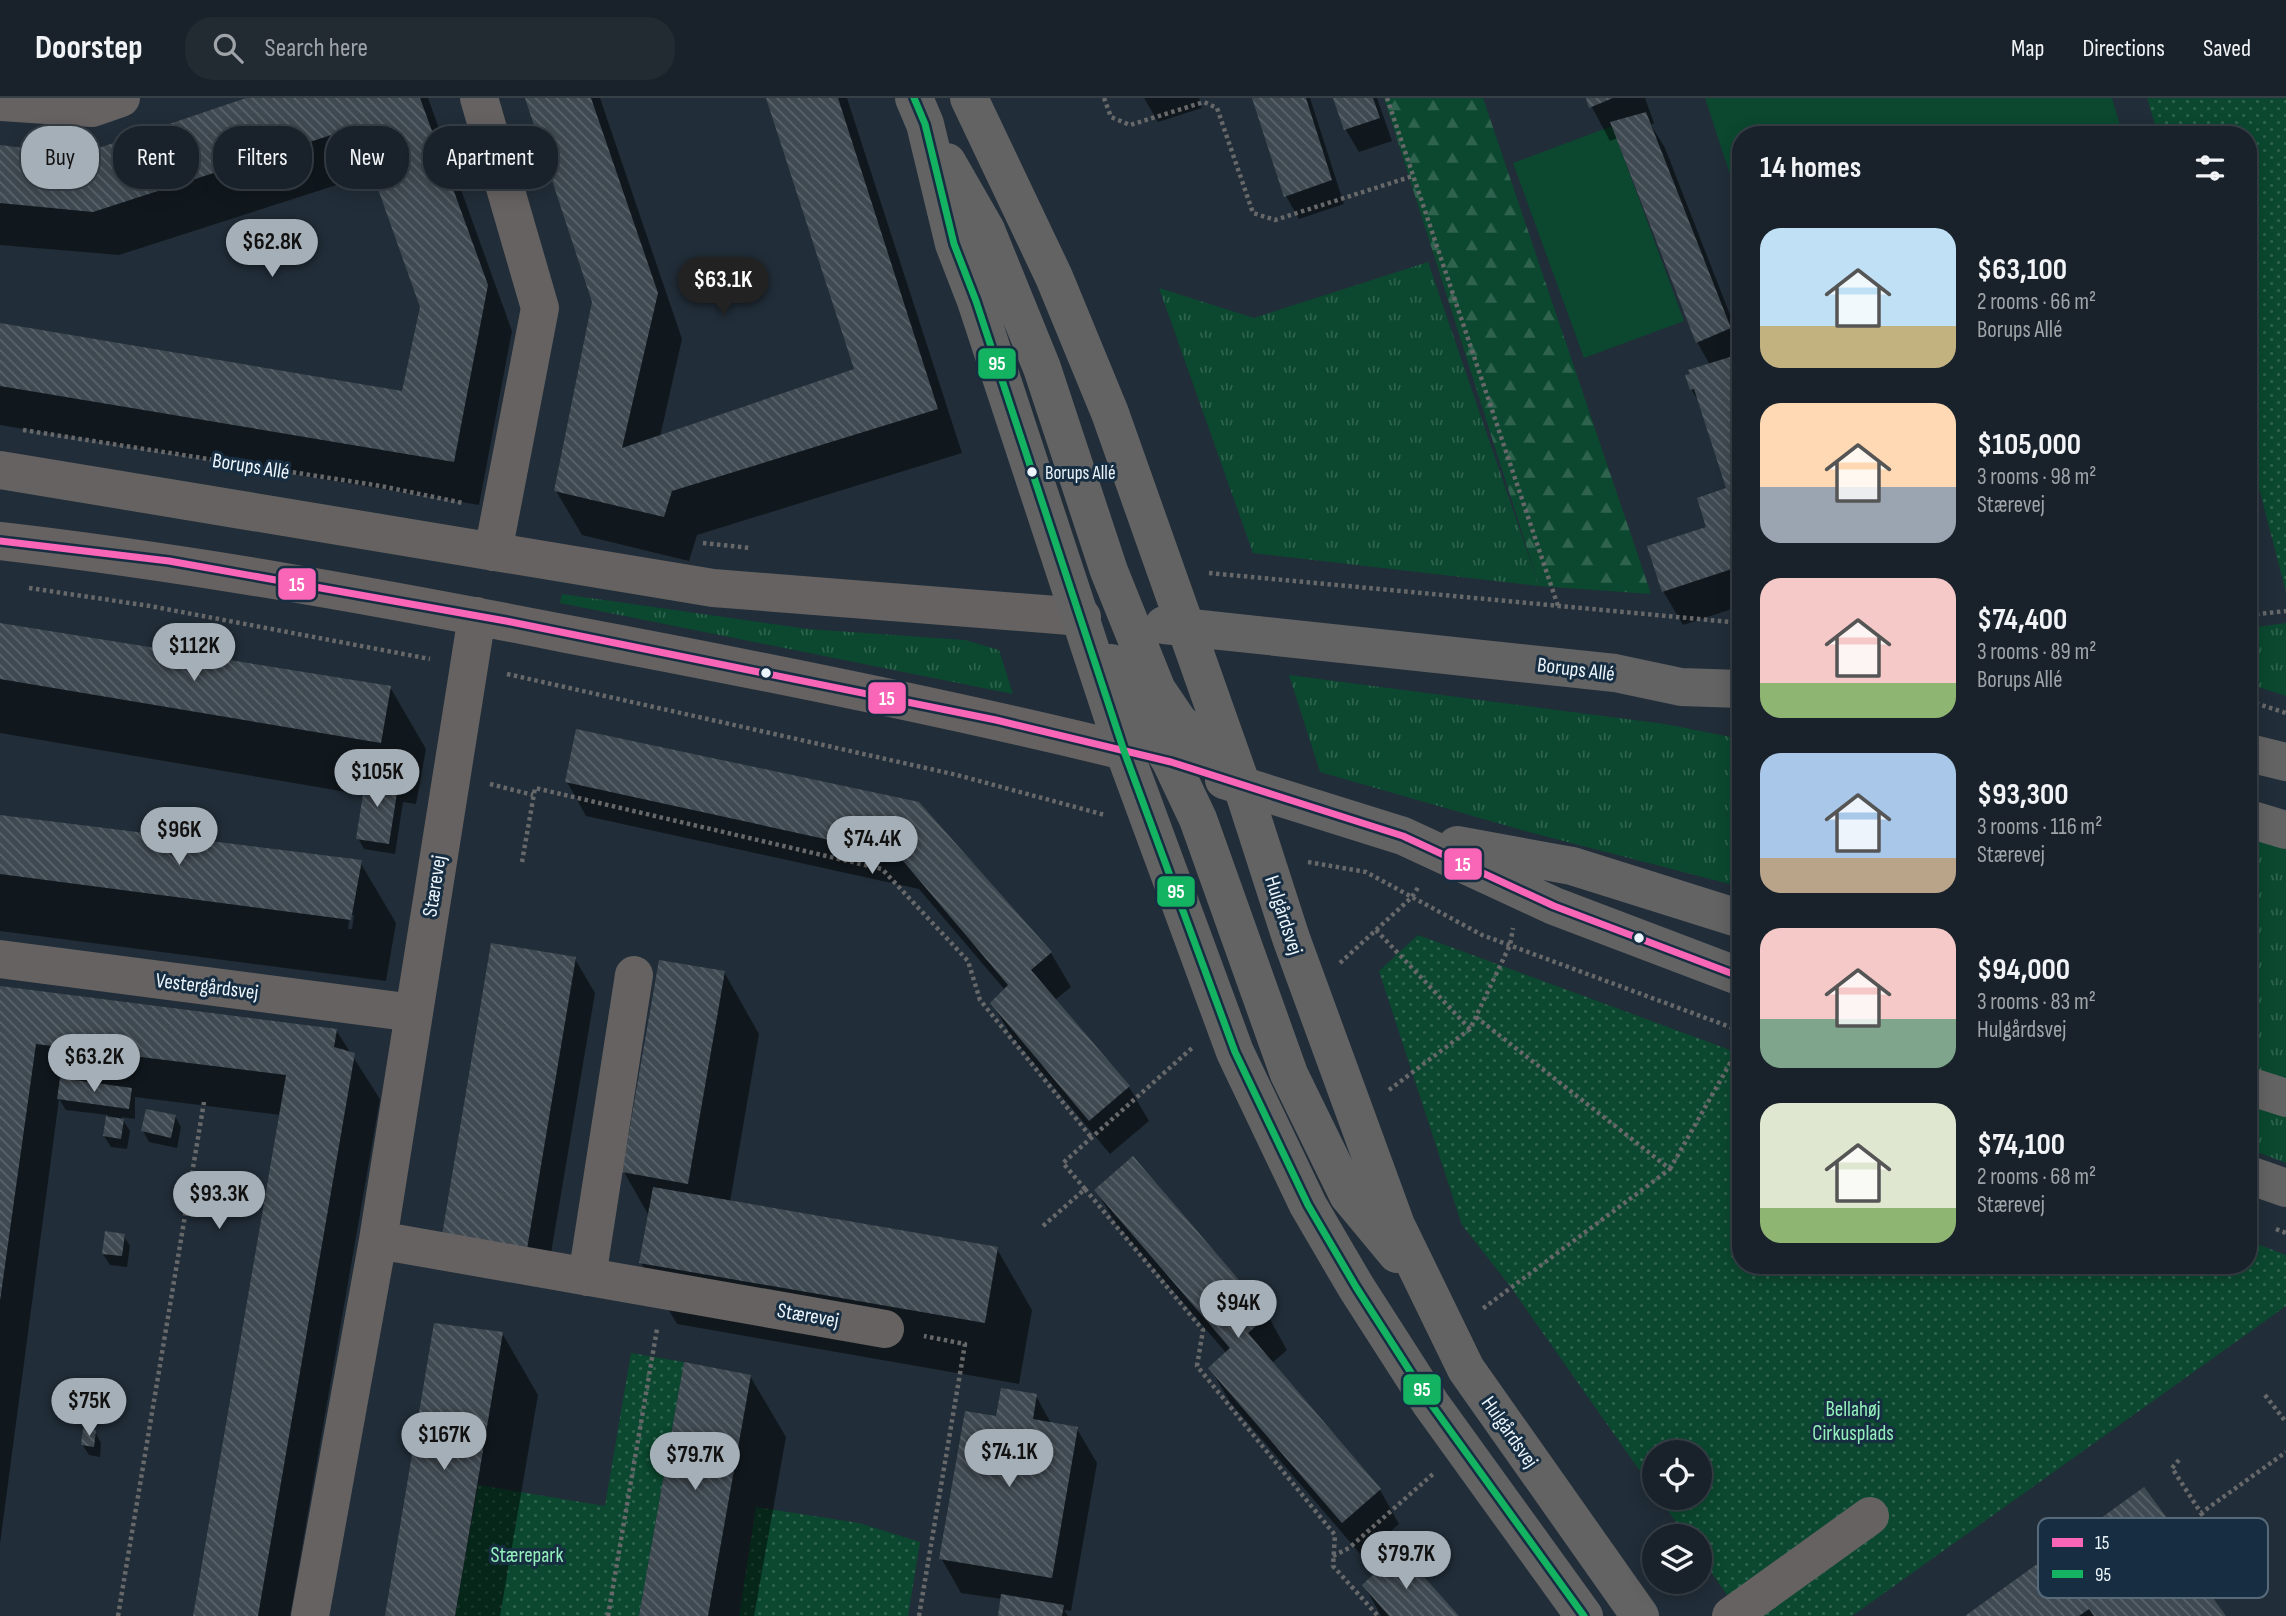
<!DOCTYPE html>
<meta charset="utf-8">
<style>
body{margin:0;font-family:"Sofia Sans Condensed",sans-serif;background:#222a32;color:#f1f3f6;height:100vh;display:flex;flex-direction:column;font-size:26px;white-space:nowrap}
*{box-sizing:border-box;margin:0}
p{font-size:23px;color:#9fa4a8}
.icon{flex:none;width:38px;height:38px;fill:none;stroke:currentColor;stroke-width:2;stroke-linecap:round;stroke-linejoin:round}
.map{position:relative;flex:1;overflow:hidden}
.panel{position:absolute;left:1732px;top:28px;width:525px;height:1148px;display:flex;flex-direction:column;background:#19222a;border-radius:28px;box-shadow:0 4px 18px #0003,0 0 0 2px #373f47}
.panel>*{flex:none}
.guide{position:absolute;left:21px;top:28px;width:665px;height:63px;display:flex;gap:14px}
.fabs{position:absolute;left:1642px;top:1342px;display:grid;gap:14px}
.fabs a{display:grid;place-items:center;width:70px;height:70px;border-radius:50%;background:#19222a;box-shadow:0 4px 18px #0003,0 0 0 2px #373f47;font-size:35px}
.price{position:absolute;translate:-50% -60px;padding:0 16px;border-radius:24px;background:#a5afb7;color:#111;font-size:23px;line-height:46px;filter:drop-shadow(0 2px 4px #0008)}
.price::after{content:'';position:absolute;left:50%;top:42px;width:21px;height:16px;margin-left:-10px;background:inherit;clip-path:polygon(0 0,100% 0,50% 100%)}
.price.on{background:#222;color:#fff}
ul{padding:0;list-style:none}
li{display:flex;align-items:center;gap:21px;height:175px;padding:0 28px}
li span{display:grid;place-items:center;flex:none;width:196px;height:140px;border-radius:21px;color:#555}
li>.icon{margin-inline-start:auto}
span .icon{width:84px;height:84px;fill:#fffc;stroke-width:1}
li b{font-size:30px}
h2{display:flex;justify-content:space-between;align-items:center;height:84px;padding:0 28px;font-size:30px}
.pill{padding:0 24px;border-radius:28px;background:#19222a;box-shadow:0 4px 18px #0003,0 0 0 2px #373f47;font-size:24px;line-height:63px}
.pill.on{background:#a5afb7;color:#111}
header{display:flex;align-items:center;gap:42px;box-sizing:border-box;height:98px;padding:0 35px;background:#19222a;border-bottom:2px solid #373f47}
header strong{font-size:33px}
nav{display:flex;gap:38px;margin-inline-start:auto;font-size:24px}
.search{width:490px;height:63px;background:#222a32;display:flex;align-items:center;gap:18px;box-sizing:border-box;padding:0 24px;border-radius:28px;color:#9fa4a8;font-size:26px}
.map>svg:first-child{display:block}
</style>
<header>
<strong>Doorstep</strong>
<div class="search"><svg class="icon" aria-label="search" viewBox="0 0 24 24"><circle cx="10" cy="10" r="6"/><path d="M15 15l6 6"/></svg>Search here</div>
<nav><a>Map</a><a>Directions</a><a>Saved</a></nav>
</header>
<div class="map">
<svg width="2286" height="1518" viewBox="0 0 2286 1518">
<defs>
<pattern id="grass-tufts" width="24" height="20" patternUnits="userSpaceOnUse" patternTransform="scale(1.75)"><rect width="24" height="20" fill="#0b482f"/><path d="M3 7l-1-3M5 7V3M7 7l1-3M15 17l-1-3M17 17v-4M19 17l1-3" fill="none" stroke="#2f634e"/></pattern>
<pattern id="forest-firs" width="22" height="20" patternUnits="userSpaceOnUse" patternTransform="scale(1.75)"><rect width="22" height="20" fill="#0b482f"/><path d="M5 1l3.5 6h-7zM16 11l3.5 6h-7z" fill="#2f634e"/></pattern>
<pattern id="park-dots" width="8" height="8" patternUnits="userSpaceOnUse" patternTransform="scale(1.75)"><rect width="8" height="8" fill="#0b482f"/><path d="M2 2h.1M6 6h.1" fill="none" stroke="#2f634e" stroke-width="1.8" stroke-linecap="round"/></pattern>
<pattern id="building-back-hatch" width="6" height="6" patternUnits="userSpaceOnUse" patternTransform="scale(1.75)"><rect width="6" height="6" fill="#3f4951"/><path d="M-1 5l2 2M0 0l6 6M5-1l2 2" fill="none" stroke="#5b646b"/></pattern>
</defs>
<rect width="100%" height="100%" fill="#212d38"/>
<path fill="url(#grass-tufts)" d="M1428 164 1539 488 1253 455 1159 190 1254 220Z
M562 496 808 531 965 542 999 552 1013 596 560 505Z
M2286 525V598L2249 586V530Z
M1289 577 1665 626 1741 641V789L1525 733 1320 674Z
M2286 716V1065L2249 1051V728Z"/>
<path fill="url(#forest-firs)" d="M1384 0H1483L1651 496 1539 488Z"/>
<path fill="url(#park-dots)" d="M2147 0H2286V494L2249 352V37H2158Z
M1418 837 1741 956V1167H2249V1143L2286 1157V1208L1852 1518H1742L1699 1457V1438H1686L1659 1400H1699V1354H1654V1393L1510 1188 1462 1127 1379 873Z
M631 1255 684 1264 639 1518H455L478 1387 605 1408Z
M756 1409 859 1425 920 1444 908 1518H739Z"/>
<path fill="#0b482f" d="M1705 0H2112L2123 37H1741V110Z
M1612 28 1684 223 1584 260 1513 65Z"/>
<path fill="#0007" fill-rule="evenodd" d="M251 0H428L512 233 479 407 0 327V226L403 295 422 209 374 75 119 157 0 147V49L78 59Z
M526 0H600L682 241 660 339 856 272 768 0H847L962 355 697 437 689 463 582 437 556 393 594 204Z
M1144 0H1199L1202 10 1158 24Z
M1254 0H1310L1344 106 1299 121 1286 98Z
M1335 0H1377L1392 43 1359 54 1346 32Z
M1587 0H1645L1654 25 1651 27 1665 50 1741 245V268L1738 269 1741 276V508L1683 527 1663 493 1708 430 1728 391 1702 309 1691 291 1710 267 1697 244 1618 40 1610 43Z
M0 527 390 589 426 651 416 706 403 704 395 756 364 751 358 740 364 697 0 635Z
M567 684 918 705 1051 855 1071 889 1055 902 1129 989 1149 1023 1110 1056 1012 939 992 905 1005 892 919 791 586 718Z
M0 719 360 764 396 825 386 883 0 833ZM350 817H354L352 831H348Z
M575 861 595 895 546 1185 464 1171Z
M724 874 759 936 730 1104 997 1151 1032 1212 1019 1286 677 1226 641 1165 649 1118 624 1074Z
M0 890 336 932 380 1001 290 1518H195L281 1017 135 999V1021L121 1019 130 1033 127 1051 111 1049 104 1038 108 1017 66 1012 59 1001 0 1446Z
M175 1018 181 1029 177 1050 149 1044 143 1033Z
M1096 1092 1268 1218 1287 1252 1272 1265 1380 1392 1399 1426 1362 1458 1230 1304 1210 1270 1227 1256 1116 1126Z
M123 1137 130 1148 127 1169 110 1167 103 1156Z
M502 1235 538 1297 500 1518H386Z
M750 1278 786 1339 754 1518H640Z
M1036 1298 1052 1327 1077 1331 1097 1365 1071 1513 1064 1512 1068 1518H999L1002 1501 961 1495 941 1460 998 1320Z
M95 1334 101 1345 100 1359 89 1357 82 1346Z
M2168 1425 2194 1469 2190 1472 2224 1518H1968Z
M1364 1487 1457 1518H1381Z"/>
<path fill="url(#building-back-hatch)" d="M246 0H420L488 187 454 364 0 288V225L402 293 420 209 356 29 93 114 0 105V47L78 57Z
M525 0H591L658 195 622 350 854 271 766 0H838L938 311 672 393 664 419 554 393 592 204Z
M1252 0H1306L1332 82 1284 99Z
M1333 0H1373L1380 20 1344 32Z
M1586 0H1613L1589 10Z
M1646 14 1731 230 1696 245 1610 24Z
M1733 258 1741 284V468L1662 494 1647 448 1706 429 1697 400 1726 390 1694 291 1690 292 1685 277 1690 276 1688 272Z
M0 525 391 588 381 645 0 581Z
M576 631 919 704 1052 854 1031 872 1130 988 1089 1023 990 905 1008 887 898 757 565 684Z
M366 677 399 682 389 746 356 741Z
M0 717 362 762 351 822 0 776Z
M491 845 576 859 527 1151 442 1137Z
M659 862 725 873 688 1086 622 1074Z
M0 888 337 931 334 949 355 955 258 1518H193L286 977 36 946 0 1203Z
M60 980 132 990 129 1011 57 1001Z
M146 1011 176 1017 171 1040 141 1033Z
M106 1018 124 1021 121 1041 103 1038Z
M1133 1058 1269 1217 1248 1235 1381 1391 1342 1425 1208 1270 1230 1250 1094 1092Z
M653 1089 998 1149 985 1225 639 1165Z
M105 1133 125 1136 122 1158 102 1156Z
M434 1225 503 1234 455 1518H385Z
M684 1264 751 1277 708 1518H639Z
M1001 1290 1037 1296 1033 1321 1078 1329 1052 1480 939 1461 965 1313 996 1318Z
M83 1330 96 1332 94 1349 81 1347Z
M2144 1389 2170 1424 2162 1430 2226 1518H2094L2089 1511 2079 1518H1965Z
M1400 1452 1459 1518H1389L1362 1487Z
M1001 1496 1064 1507 1062 1518H998Z"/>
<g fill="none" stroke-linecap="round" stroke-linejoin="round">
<path stroke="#67686a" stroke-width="4.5" stroke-dasharray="3.5 3.5" stroke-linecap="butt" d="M1104 0 1111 19 1130 27 1204 4 1217 10 1253 115 1275 122 1413 78
M1387 0 1559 511
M23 332 381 388 463 405
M703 445 750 450
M1209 475 1741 525
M29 490 150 508 430 561
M2249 517 2286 513
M507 576 957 677 1105 717
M2249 603 2286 615
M490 686 533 697
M522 764 535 690 882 771 968 863 980 902 1091 1039
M1308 764 1366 774 1482 837 1741 933
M1376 832 1470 931
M1340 865 1412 799 1419 788
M1476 919 1670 1071 1481 1212
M1389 992 1470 931 1510 847 1513 830
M1670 1071 1741 946
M1085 1091 1203 1232 1197 1268 1335 1437 1333 1468 1378 1518
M1043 1128 1085 1091 1063 1065 1192 950
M2276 1131 2286 1135
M2265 1297 2286 1324
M2179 1362 2172 1370 2201 1415 2286 1354
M1333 1458 1349 1450 1433 1376
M2188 1466 2220 1443 2201 1415
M118 1518 204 1004
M608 1518 657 1231
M919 1518 965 1246 924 1238"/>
<path stroke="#656261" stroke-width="38" d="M479 0 540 210 493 454
M0 4 92 10 121 0
M0 372 713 490 1082 519
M0 443C191 465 379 499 567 536 754 571 940 608 1124 653
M0 861 414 915
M378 1142 885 1231
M587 1179 634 877
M310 1518 378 1142 477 518
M1731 1518 1870 1418"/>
<path stroke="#636364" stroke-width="38" d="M914 0 925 26 954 146 976 203 1124 653 1235 954 1308 1107 1356 1189 1431 1306 1584 1518
M969 0 1054 179 1110 315 1242 688 1291 840 1396 1127 1466 1271 1640 1518
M947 64 986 132 1042 270 1109 473 1157 592 1178 623 1235 682
M1164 527 1615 575 1681 589 1741 591
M1111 565 1171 664 1198 721 1289 976 1348 1097 1397 1156
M2249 655 2286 664
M1224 682 1403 738 1554 808 1741 879
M2249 721 2286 732
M1457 747 1572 768 1741 821
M2249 988 2286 1000
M2249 1077 2286 1090"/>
<defs>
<path id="bus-1" d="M0 443 169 463 506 523 996 622 1171 664 1403 738 1554 808 1741 879"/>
<path id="bus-2" d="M914 0 925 26 954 146 976 203 1124 653 1235 954 1308 1107 1356 1189 1431 1306 1584 1518"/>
</defs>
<use href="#bus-1" stroke="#172e42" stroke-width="12"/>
<use href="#bus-2" stroke="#172e42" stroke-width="12"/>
<use href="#bus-1" stroke="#fa66b7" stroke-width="7"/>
<use href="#bus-2" stroke="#13b361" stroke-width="7"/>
</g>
<g fill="#ecf5fc" stroke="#172e42" stroke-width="2.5">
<circle cx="1032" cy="374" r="6"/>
<circle cx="766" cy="575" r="6"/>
<circle cx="1639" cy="840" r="6"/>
</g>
<g text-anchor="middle" stroke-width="6" stroke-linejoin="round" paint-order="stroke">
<g font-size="19" fill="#ecf5fc" stroke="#172e42" text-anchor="start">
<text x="1045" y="381">Borups Allé</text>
</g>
<g font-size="21" fill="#ecf5fc" stroke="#172e42">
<text transform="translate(251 368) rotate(9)" y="7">Borups Allé</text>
<text transform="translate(1576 571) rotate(7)" y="7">Borups Allé</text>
<text transform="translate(434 788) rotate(-81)" y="7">Stærevej</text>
<text transform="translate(1284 817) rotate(72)" y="7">Hulgårdsvej</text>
<text transform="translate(207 888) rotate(7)" y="7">Vestergårdsvej</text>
<text transform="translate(808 1217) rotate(10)" y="7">Stærevej</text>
<text transform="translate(1510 1334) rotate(55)" y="7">Hulgårdsvej</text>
</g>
<g font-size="21" fill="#94f0bc" stroke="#172e42">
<text x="1853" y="1318">Bellahøj<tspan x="1853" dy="24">Cirkusplads</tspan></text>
<text x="527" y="1464">Stærepark</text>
</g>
</g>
<rect x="2038" y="1420" width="230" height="80" rx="10" fill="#172e42" stroke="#576a7a" stroke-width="2"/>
<rect x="2052" y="1440" width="31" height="9" fill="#fa66b7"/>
<rect x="2052" y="1472" width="31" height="8" fill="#13b361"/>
<g font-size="19" fill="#ecf5fc">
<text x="2095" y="1451">15</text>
<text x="2095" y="1483">95</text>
</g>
<g stroke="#172e42" stroke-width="2.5">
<rect x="977" y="249" width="40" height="33" rx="7" fill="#13b361"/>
<rect x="277" y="469" width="40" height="34" rx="7" fill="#fa66b7"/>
<rect x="867" y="583" width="40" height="34" rx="7" fill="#fa66b7"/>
<rect x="1443" y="749" width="40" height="34" rx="7" fill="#fa66b7"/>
<rect x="1156" y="777" width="40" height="33" rx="7" fill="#13b361"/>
<rect x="1402" y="1275" width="40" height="33" rx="7" fill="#13b361"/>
</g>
<g font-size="19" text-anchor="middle" font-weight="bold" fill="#fff">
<text x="997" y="272">95</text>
<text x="297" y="493">15</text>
<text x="887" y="607">15</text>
<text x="1463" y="773">15</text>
<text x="1176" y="800">95</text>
<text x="1422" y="1298">95</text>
</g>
</svg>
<div class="fabs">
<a><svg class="icon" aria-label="locate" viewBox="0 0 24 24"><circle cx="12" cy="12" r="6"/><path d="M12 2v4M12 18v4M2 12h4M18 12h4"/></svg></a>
<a><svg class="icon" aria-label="layers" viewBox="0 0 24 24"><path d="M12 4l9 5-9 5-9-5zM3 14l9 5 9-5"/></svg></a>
</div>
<b class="price" style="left:272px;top:181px">$62.8K</b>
<b class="price on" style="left:723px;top:219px">$63.1K</b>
<b class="price" style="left:194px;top:585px">$112K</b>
<b class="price" style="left:377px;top:711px">$105K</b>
<b class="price" style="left:179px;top:769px">$96K</b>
<b class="price" style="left:872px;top:778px">$74.4K</b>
<b class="price" style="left:94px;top:996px">$63.2K</b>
<b class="price" style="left:219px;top:1133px">$93.3K</b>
<b class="price" style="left:1238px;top:1242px">$94K</b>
<b class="price" style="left:89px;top:1340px">$75K</b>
<b class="price" style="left:444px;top:1374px">$167K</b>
<b class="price" style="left:1009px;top:1391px">$74.1K</b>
<b class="price" style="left:695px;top:1394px">$79.7K</b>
<b class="price" style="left:1406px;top:1493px">$79.7K</b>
<div class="guide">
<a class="pill on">Buy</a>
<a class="pill">Rent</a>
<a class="pill">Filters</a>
<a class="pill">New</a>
<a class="pill">Apartment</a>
</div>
<section class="panel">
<h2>14 homes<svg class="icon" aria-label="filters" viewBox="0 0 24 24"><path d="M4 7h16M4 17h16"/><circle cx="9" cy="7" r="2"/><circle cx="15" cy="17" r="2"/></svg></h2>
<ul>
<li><span style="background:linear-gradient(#bfe0f5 70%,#c2b280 0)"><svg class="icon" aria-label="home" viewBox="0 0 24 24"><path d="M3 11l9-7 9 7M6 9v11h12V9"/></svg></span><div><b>$63,100</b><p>2 rooms · 66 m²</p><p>Borups Allé</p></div></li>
<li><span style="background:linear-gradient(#ffd9b3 60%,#9aa5b1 0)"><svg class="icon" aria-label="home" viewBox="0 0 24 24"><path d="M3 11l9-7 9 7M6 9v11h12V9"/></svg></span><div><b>$105,000</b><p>3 rooms · 98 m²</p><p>Stærevej</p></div></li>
<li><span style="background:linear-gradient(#f6c9c9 75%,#8fb573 0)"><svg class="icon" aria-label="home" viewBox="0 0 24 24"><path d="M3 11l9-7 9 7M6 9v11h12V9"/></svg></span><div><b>$74,400</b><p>3 rooms · 89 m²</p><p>Borups Allé</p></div></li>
<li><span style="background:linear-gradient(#a9c7e8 75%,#b9a48a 0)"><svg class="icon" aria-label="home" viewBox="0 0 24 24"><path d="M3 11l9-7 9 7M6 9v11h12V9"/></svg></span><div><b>$93,300</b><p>3 rooms · 116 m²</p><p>Stærevej</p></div></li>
<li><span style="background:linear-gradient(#f6c9c9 65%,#7fa58c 0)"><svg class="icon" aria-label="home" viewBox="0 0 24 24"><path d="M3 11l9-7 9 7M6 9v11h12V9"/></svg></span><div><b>$94,000</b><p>3 rooms · 83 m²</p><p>Hulgårdsvej</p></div></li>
<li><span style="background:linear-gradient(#dfe7d0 75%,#8fb573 0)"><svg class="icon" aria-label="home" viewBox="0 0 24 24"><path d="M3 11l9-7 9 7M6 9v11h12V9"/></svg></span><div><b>$74,100</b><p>2 rooms · 68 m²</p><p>Stærevej</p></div></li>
</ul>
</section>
</div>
